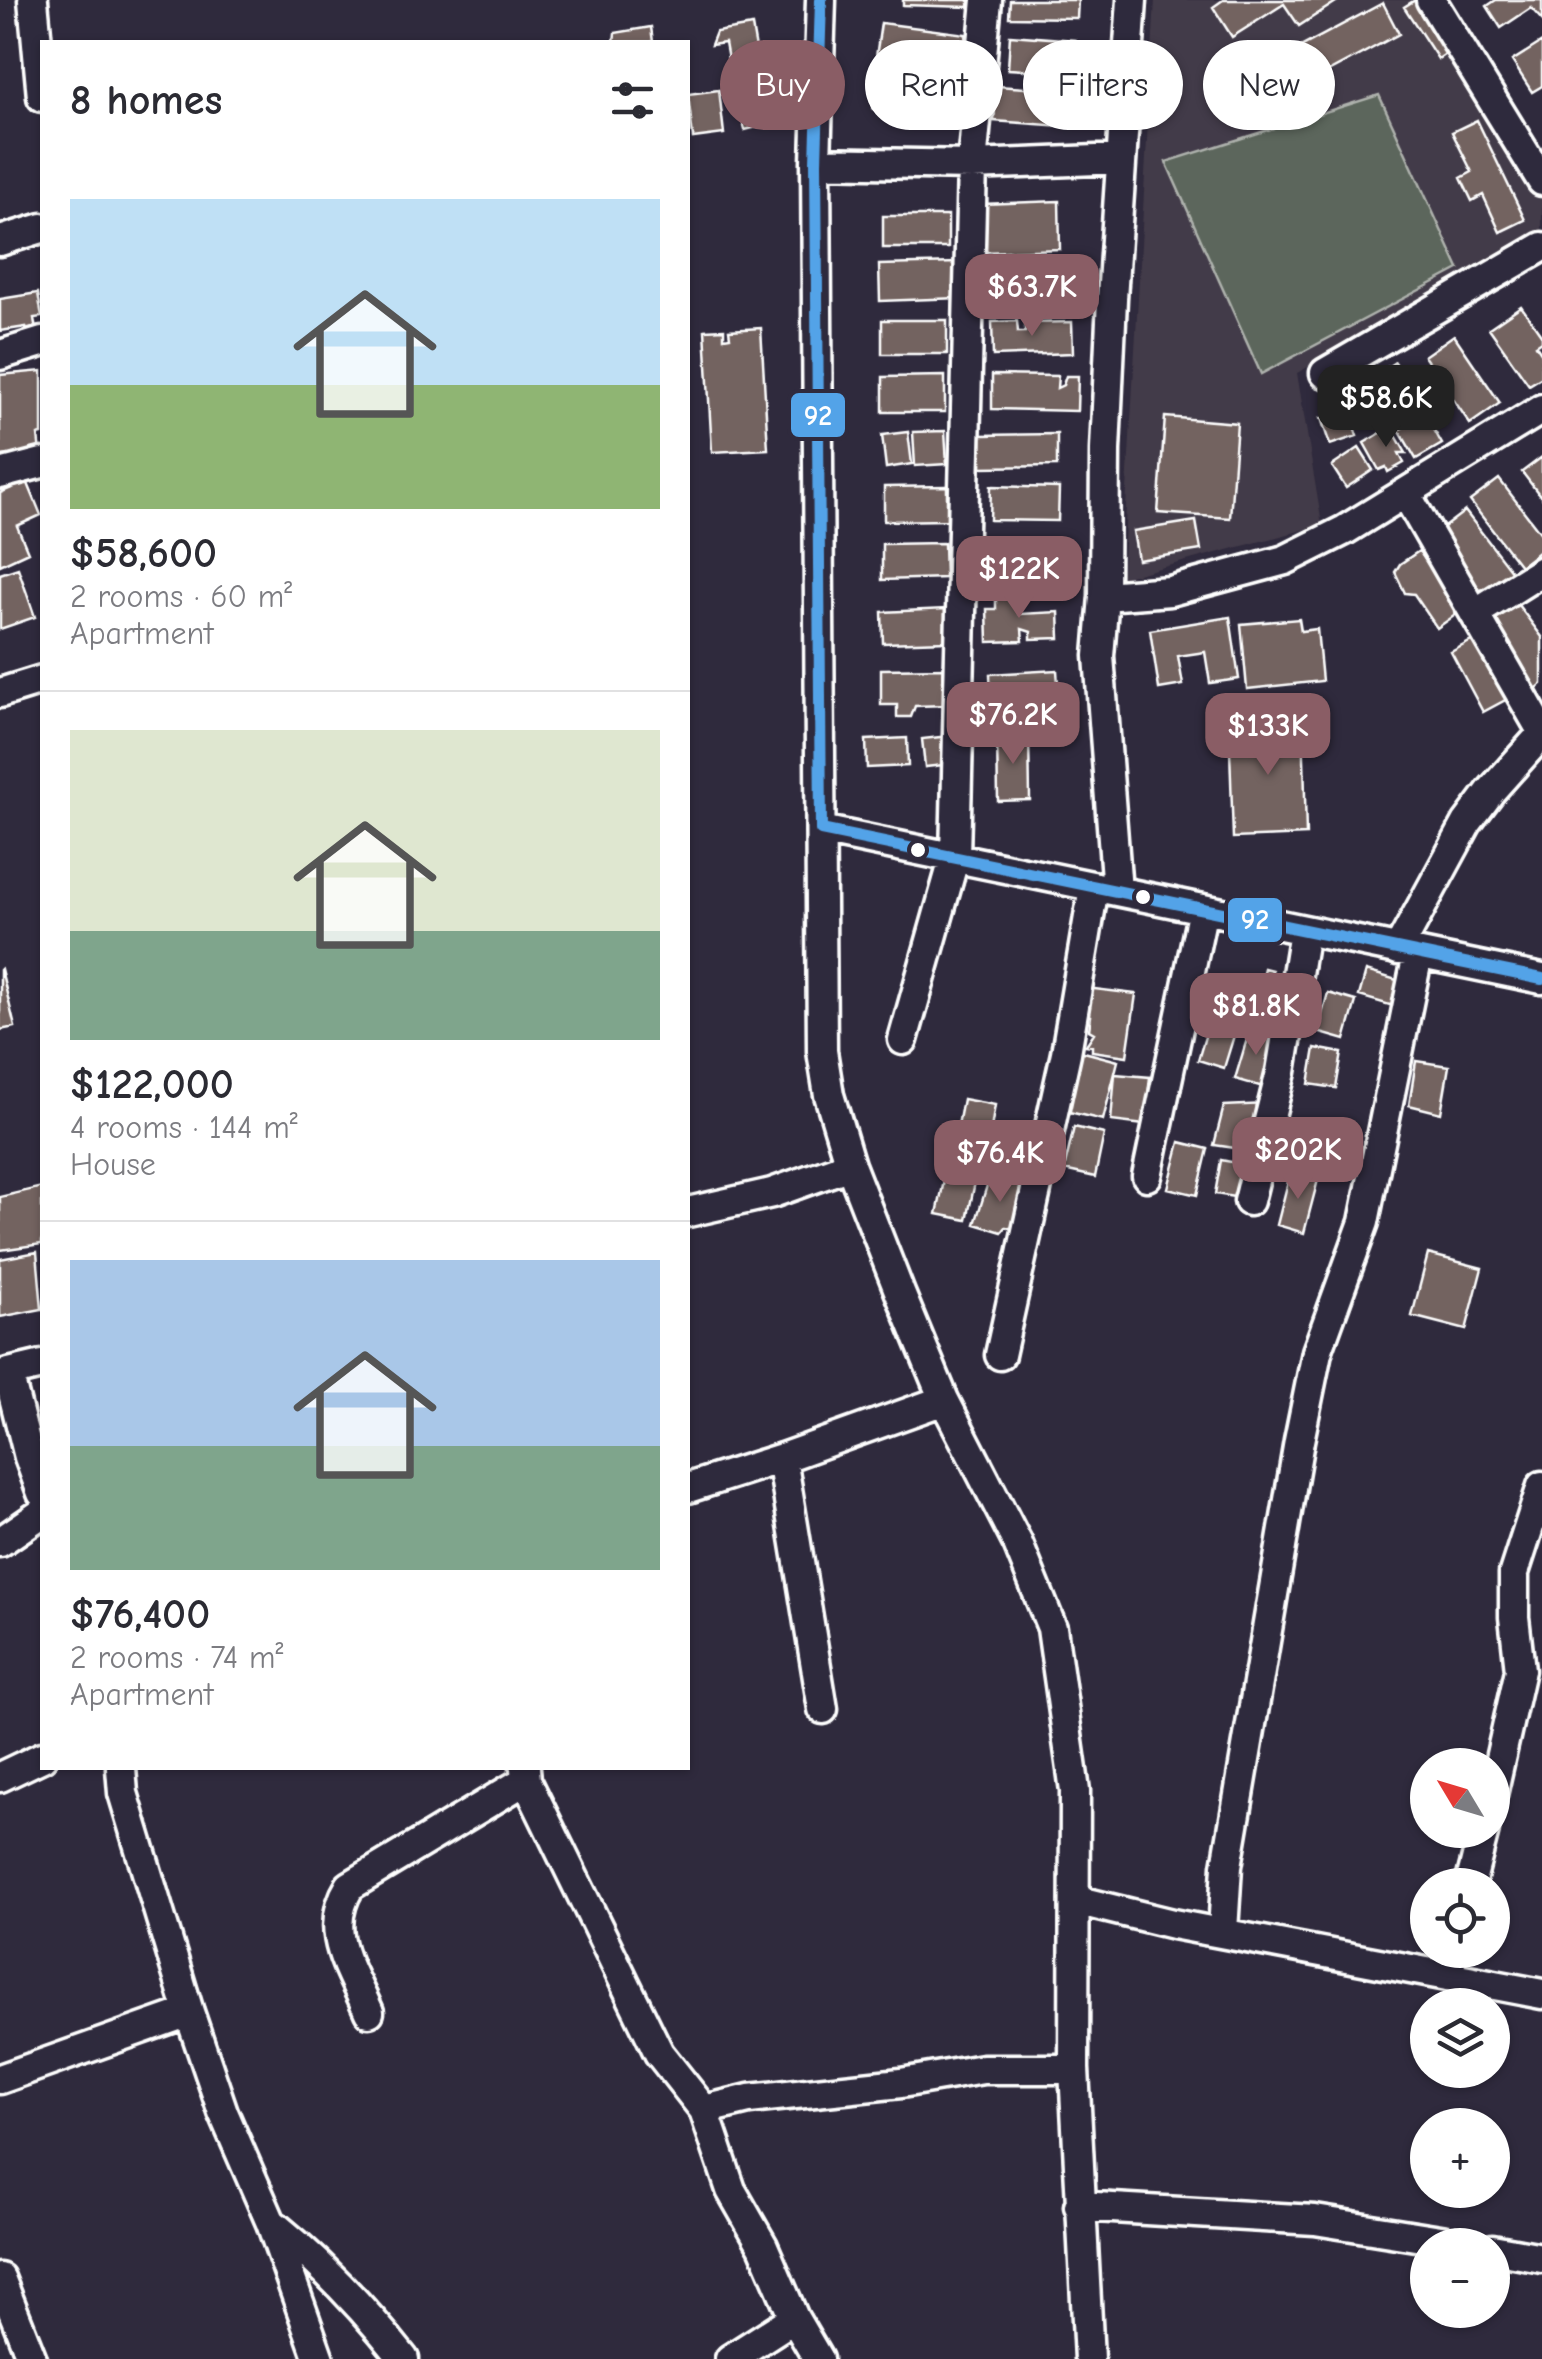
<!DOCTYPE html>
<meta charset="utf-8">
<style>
body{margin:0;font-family:"Comic Neue",sans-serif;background:#f2f2f3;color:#2b2b33;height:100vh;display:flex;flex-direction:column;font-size:38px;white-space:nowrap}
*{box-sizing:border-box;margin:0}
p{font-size:32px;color:#7c7c81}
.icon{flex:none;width:55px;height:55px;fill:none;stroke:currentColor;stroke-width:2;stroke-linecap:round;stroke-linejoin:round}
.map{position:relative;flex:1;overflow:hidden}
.sheet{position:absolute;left:40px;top:40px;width:650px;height:1730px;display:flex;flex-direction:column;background:#fff;border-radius:0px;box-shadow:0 2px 8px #0004}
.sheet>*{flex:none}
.top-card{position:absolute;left:720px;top:40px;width:670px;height:90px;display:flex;gap:20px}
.needle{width:65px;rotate:308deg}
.fabs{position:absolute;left:1410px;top:1748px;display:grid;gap:20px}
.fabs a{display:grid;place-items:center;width:100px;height:100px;border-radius:50%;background:#fff;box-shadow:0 2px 8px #0004;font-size:50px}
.price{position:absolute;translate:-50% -85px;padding:0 22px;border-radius:20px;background:#8a5d65;color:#fff;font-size:32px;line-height:65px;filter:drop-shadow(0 2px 5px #0008)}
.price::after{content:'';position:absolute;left:50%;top:60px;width:30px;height:22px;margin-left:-15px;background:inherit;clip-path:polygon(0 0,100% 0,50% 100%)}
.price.selected{background:#222;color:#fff}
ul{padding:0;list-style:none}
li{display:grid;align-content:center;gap:20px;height:530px;padding:0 30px}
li+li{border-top:2px solid #e1e1e2}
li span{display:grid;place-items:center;height:310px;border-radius:0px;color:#555}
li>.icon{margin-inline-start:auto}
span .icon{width:180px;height:180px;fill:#fffc;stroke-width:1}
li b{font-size:42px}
h2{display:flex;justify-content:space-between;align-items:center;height:120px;padding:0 30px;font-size:42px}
.pill{padding:0 35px;border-radius:45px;background:#fff;box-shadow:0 2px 8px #0004;font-size:35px;line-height:90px}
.pill.selected{background:#8a5d65;color:#fff}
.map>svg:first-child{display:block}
</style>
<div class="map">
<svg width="1542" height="2359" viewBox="0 0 1542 2359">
<rect width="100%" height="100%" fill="#2f2a3d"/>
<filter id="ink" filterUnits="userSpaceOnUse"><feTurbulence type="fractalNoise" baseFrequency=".01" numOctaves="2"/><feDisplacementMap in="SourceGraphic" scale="20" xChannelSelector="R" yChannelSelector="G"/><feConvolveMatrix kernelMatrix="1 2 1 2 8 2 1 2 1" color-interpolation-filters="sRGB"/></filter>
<g filter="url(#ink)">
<path fill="#433b48" d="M1155 0H1419L1542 198V235L1297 373 1322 525 1122 578Z"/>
<path fill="#5c665b" stroke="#aeb2ad" stroke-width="2.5" d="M1379 95 1459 269 1261 374 1166 162Z"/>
<path fill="#736360" stroke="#fff" stroke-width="2.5" d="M903 0H969V7L903 5Z
M1010 0H1078L1077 18 1009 17Z
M1223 0H1339L1299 26 1284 4 1232 37 1213 7Z
M1415 0H1425L1456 47 1438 59 1404 7Z
M1496 0H1542V20L1531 8 1501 28 1487 6Z
M1383 3 1399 34 1268 104 1252 73Z
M881 23 966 34 961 69 876 57Z
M752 26 759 66 730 71 725 43 711 45 716 32Z
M651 27 653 42H614L615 33Z
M1010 35 1075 40 1073 73 1008 69Z
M1542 42V86L1532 92 1512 61Z
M764 71 777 122 745 130 732 80Z
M877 78 929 84 925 115 873 109Z
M933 84 974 88 971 118 930 114Z
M997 86 1092 93 1089 128 994 121Z
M719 90 724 134 693 138 688 94Z
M1477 120 1525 220 1500 232 1483 195 1472 201 1461 178 1472 172 1452 132Z
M1059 201 1060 249 982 252V204Z
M883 216H948V248H883Z
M958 263 959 298 880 301 879 265Z
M1055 268 1056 301 1029 302V292H1015V300L993 301 992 270Z
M38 293 42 317 34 318 36 331 27 333 26 327 0 331V299Z
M1521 306 1542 336V341L1536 345 1542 354V377L1529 385 1489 328Z
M882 320H947V354H882Z
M1017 321 1018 332H1025V323L1072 322 1073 353 993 356 992 322Z
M761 328 768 449 712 452 705 330 724 329V338L730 337 729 330Z
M1454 335 1500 403 1470 424 1424 356Z
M1395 362 1424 406 1397 424 1382 402 1368 411 1354 389Z
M42 371V434L38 435 40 453 0 456V375Z
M992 375 1058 376 1057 388 1063 385 1066 376H1078L1077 411 992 409Z
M945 376V412H883V377Z
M1346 403 1357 436 1330 445 1321 418 1328 416 1330 409Z
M1425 414 1442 444 1416 459 1399 430Z
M1165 417 1237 423 1230 518 1158 513Z
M1391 427 1406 453H1399L1404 463 1388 472 1386 467 1379 470 1364 443Z
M945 431 947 464 915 466 913 432Z
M908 432 912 464 886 468 882 435Z
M1057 434V466L981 467V435Z
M1359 448 1373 470 1346 488 1332 466Z
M1542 457V498L1522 472Z
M1499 479 1542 535V549L1520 566 1470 501Z
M27 481 41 515 17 526 28 552 0 565V493Z
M947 486V520L884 521V487Z
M991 486 1059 488 1058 521 990 520Z
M1465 511 1515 576 1486 598 1436 533Z
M1196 521 1201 550 1138 560 1133 531Z
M944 543 945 578 882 580V544Z
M1419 551 1461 611 1437 628 1414 594 1405 593 1395 572 1400 564Z
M18 568 35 617 0 629V574Z
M996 591H1018L1019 614 1059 612 1060 638 1031 639V632L1022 629 1023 641 988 642 987 609H996Z
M1515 601 1542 637V684L1536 689 1486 623Z
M946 609 947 641 883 643 882 612Z
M1230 617 1239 679 1210 683 1205 652 1178 656 1183 685 1159 689 1150 630Z
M1299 619 1301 631 1317 629 1322 681 1247 689 1241 624Z
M1479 637 1511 697 1483 712 1451 652Z
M948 668V705L915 706 911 717H897V705H881V669Z
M1057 670 1059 700 991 704 990 674Z
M1303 719 1306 835 1233 838 1229 721Z
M997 733H1029L1030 800 998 801Z
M950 736 953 764 925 767 922 739Z
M907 738 908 766 867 768 866 740Z
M1264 968 1272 970 1274 978 1289 986 1279 1027 1251 1020Z
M1 969 15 1027 0 1030V970Z
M1366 971 1407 983 1400 1008 1359 996Z
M1086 988 1136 994 1127 1056 1092 1051V1046L1086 1045 1094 1033 1089 1030 1091 1016 1082 1015Z
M1328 993 1356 1001 1345 1040 1317 1032Z
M1210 1020 1236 1029 1224 1068 1198 1060Z
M1250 1029 1277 1037 1263 1087 1235 1079Z
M1315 1048 1342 1053 1336 1088 1309 1084Z
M1080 1051 1118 1061 1103 1120 1065 1111Z
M1416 1061 1449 1066 1441 1113 1409 1105Z
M1115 1074 1150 1077 1145 1125 1111 1121Z
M963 1099 995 1105 986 1158 953 1152Z
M1266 1104 1249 1150 1214 1145 1224 1106Z
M1074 1127 1104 1134 1095 1177 1064 1170Z
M1180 1142 1208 1149 1197 1195 1168 1188Z
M1221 1160 1247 1165 1241 1198 1215 1194Z
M1290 1174 1319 1176 1304 1233 1277 1225Z
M945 1176 975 1182 967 1220 937 1214Z
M990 1176 1025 1187 1012 1229 1006 1227 1002 1232 975 1224Z
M42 1187V1244L0 1250V1197Z
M37 1252 42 1309 0 1317V1259Z
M1428 1254 1482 1268 1466 1330 1412 1316Z"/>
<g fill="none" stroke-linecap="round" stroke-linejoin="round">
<defs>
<path id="minor" d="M33 0 42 97
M821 0 816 162 822 1051 829 1095 850 1165 900 1293 944 1400 1018 1544 1052 1628 1075 1791 1074 2069 1089 2359
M1431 0 1542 181
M816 162 972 165 1121 159
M0 241 42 228
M0 355 42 342
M1325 373 1542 247
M0 474 42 463
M1406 494 1542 731
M1104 596 1170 591 1285 560 1345 530 1542 409
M1475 613 1542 571
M0 693 42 680
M821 830 1542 979
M1117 891 1099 656 1104 596 1105 450 1112 299 1132 0
M1398 950 1467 823 1491 791 1542 734
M903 1040 955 856 972 165 987 0
M1147 1176 1203 909
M1249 1201 1281 1072 1304 931
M688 1212 772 1193 850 1165
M1000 1355 1066 1053 1094 887
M8 1373 29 1457 42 1493
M0 1375 42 1365
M782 1458 823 1709
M688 1488 782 1458 944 1400
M0 1542 42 1513
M121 1768 123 1793 189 2012 223 2112 271 2223 319 2359
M525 1768 526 1780 659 2053 704 2110 731 2190 763 2246 794 2318 818 2359
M0 1777 42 1757
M1492 1795 1520 1670 1514 1617V1573L1542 1486
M1470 1885 1484 1830
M1075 1900 1173 1924 1542 1994
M1223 1931 1227 1866 1299 1441 1317 1352 1364 1222 1418 954
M1447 1976 1454 1950
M369 2012C350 1968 322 1931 350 1886L526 1780
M0 2079 189 2012
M704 2110 749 2099 901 2083 983 2069H1074
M1079 2206 1315 2220 1472 2245
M273 2224C321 2263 366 2311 404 2359
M1492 2249 1542 2258
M0 2278 32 2359
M730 2359 794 2318"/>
</defs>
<use href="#minor" stroke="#fff" stroke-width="35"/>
<use href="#minor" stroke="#2f2a3d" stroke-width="28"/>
<defs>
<path id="bus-1" d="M821 0 816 162 821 830
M821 830 1542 979"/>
</defs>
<use href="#bus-1" stroke="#2f2a3d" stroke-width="20"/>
<use href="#bus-1" stroke="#53a3e8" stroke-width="12"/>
</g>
</g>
<g fill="#fff" stroke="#2f2a3d" stroke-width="4">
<circle cx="918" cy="850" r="9"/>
<circle cx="1143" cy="897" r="9"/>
</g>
<g stroke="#2f2a3d" stroke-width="4">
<rect x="789" y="391" width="58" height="48" rx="10" fill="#53a3e8"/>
<rect x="1226" y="896" width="58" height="48" rx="10" fill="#53a3e8"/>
</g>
<g font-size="28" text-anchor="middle" font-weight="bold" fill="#fff">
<text x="818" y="425">92</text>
<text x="1255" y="929">92</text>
</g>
</svg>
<div class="fabs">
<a><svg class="needle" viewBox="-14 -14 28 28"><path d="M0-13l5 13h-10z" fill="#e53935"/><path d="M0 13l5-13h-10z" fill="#7c7c81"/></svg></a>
<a><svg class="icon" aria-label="locate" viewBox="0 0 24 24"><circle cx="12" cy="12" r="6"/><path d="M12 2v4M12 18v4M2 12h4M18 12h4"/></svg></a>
<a><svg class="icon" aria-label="layers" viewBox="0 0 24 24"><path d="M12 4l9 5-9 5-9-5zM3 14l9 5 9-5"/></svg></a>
<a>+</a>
<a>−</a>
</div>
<b class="price" style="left:1032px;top:339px">$63.7K</b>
<b class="price selected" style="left:1386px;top:450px">$58.6K</b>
<b class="price" style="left:1019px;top:621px">$122K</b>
<b class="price" style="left:1013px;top:767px">$76.2K</b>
<b class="price" style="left:1268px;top:778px">$133K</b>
<b class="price" style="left:1256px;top:1058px">$81.8K</b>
<b class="price" style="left:1298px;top:1202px">$202K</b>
<b class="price" style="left:1000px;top:1205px">$76.4K</b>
<div class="top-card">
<a class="pill selected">Buy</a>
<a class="pill">Rent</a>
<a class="pill">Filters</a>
<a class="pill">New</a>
</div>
<section class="sheet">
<h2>8 homes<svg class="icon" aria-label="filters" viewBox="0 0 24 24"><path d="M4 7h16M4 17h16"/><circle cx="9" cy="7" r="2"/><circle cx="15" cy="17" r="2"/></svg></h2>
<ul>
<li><span style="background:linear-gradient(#bfe0f5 60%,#8fb573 0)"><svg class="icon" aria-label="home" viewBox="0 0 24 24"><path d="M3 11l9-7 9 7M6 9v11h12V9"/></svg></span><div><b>$58,600</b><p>2 rooms · 60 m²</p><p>Apartment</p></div></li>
<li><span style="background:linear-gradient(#dfe7d0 65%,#7fa58c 0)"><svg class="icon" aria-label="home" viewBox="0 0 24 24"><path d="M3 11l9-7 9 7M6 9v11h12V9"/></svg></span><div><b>$122,000</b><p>4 rooms · 144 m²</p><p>House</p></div></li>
<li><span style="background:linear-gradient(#a9c7e8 60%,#7fa58c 0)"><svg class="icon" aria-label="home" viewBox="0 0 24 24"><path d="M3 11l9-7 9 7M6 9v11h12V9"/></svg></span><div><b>$76,400</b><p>2 rooms · 74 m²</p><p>Apartment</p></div></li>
</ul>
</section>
</div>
